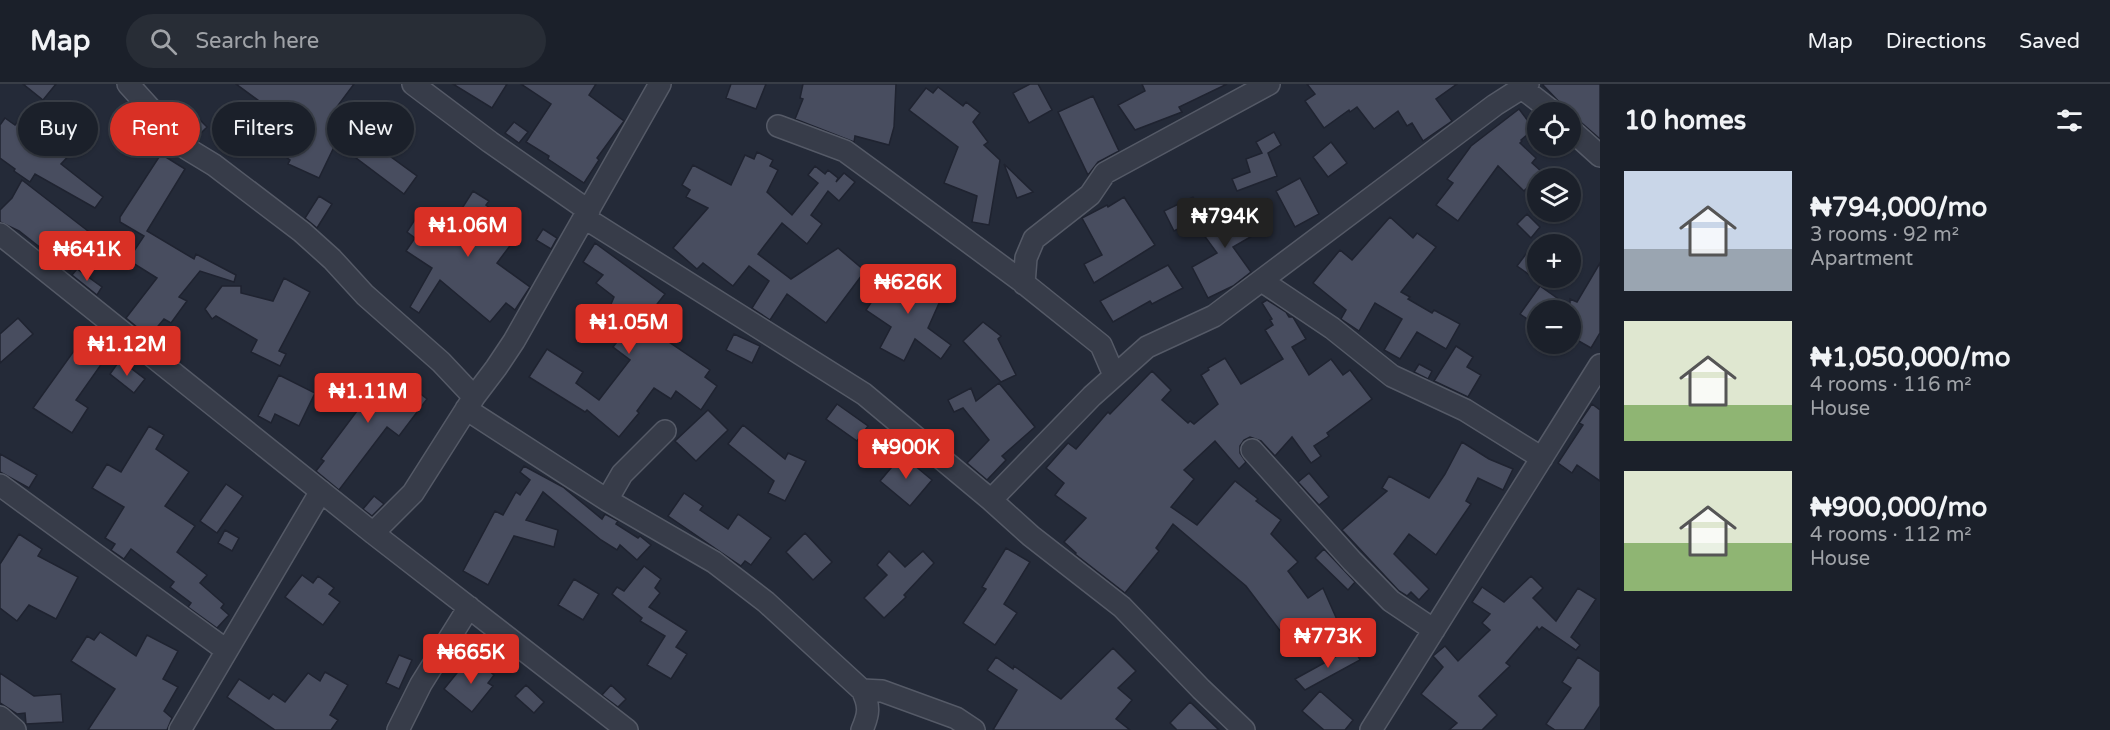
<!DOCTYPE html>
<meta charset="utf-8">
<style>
body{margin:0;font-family:"Varela Round",sans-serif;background:#282d36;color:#f1f3f6;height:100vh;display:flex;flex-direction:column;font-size:22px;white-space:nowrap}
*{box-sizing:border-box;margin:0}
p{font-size:20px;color:#a0a3a8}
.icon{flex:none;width:33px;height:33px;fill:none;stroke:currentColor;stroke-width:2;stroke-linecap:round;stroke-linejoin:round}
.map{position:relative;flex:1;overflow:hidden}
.panel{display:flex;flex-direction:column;background:#1b202a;width:510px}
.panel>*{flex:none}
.hud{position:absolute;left:18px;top:18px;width:570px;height:54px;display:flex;gap:12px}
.buttons{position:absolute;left:1527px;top:18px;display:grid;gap:12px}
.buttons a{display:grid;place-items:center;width:54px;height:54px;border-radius:50%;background:#1b202a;box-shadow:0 2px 4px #0004,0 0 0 2px #393e47;font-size:30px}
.price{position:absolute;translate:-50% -51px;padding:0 14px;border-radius:6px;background:#d93025;color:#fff;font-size:20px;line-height:39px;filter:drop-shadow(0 2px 3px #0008)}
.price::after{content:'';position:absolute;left:50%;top:36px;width:18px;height:14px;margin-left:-9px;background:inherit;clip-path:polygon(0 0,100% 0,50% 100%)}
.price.selected{background:#222;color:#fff}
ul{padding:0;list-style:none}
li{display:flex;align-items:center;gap:18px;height:150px;padding:0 24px}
li span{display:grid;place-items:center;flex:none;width:168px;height:120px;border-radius:0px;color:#555}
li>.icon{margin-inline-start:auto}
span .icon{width:72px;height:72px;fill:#fffc;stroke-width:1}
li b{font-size:26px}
h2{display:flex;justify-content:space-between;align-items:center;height:72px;padding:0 24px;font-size:26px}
.chip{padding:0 21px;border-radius:27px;background:#1b202a;box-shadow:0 2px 4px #0004,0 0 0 2px #393e47;font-size:21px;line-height:54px}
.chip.selected{background:#d93025;color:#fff}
header{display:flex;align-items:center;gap:36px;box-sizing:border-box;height:84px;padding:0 30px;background:#1b202a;border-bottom:2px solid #393e47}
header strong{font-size:28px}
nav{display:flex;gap:33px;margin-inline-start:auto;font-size:21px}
.search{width:420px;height:54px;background:#282d36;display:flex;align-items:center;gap:15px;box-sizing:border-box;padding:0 21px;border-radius:33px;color:#a0a3a8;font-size:22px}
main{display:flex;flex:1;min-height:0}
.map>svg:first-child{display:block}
</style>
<header>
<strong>Map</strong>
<div class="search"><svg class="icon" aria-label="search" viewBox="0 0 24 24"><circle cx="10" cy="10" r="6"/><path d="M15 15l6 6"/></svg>Search here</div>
<nav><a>Map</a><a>Directions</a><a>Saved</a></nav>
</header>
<main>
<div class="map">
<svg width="1600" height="646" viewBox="0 0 1600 646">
<rect width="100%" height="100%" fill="#242a38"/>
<path fill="#484d5f" stroke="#1f2330" stroke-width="1.5" d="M23 0H56L43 16Z
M236 0H354L333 28 355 45 354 46 417 92 404 110 336 59 319 94 288 80 290 76 257 53 274 28Z
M453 0H507L492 24Z
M521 0H596L589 11 624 37 597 74 599 76 584 99 548 75 549 72 526 58 551 20Z
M731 0H766L756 25 726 14Z
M803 0H896L894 43 889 61 855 52 854 58 795 35 803 15 800 14Z
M1030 0H1038L1052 26 1029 39 1013 9Z
M1142 0H1227L1179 23 1182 28 1135 46 1118 21 1145 7Z
M1307 0H1457L1436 15 1452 37 1423 57 1412 39 1407 42 1398 27 1374 45 1357 23 1350 28 1349 26 1324 44 1305 17 1315 10Z
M1542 0H1600V55L1568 27Z
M938 3 963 22 966 18 980 29 973 38 988 58 984 61 1000 76 989 141 972 138 977 112 944 99 958 63 909 26 926 4 933 9Z
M1093 12 1119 67 1098 78 1088 91 1058 28Z
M35 19 46 29 41 34 75 65 61 80 103 113 95 124 35 90 30 98 14 87 15 85 0 74V41L5 34 15 41Z
M188 24 207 43 197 53 178 34Z
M1519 25 1534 45 1521 56 1522 57 1520 59 1536 74 1532 79 1542 88 1524 107 1498 82 1458 137 1436 121 1453 99 1447 95 1471 62Z
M514 38 528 48 519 59 505 49Z
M1274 48 1281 61 1268 69 1277 92 1237 107 1232 95 1250 88 1246 75 1262 69 1256 58Z
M1331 58 1347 79 1328 93 1313 73Z
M757 68 773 76 770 82 778 86 767 108 792 131 818 99 808 91 815 82 825 90 828 86 838 94 836 98 844 89 855 98 839 117 828 107 811 131 822 140 807 160 782 139 758 170 791 195 838 164 865 187 826 239 787 210 770 236 752 224 769 197 749 182 733 202 703 179 697 185 673 164 708 124 686 113 690 106 682 101 693 81 731 101 745 71 754 75Z
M161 70 185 85 147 147 194 175 196 170 236 191 234 198 200 187 179 213 187 217 171 239 164 235 149 253 126 234 157 194 128 176 144 152 120 138V133Z
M1004 80 1033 108 1017 114Z
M1300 94 1319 130 1295 143 1276 107Z
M22 96 97 154 70 187 19 147 0 138V126L12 114Z
M473 107 489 117 486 121 521 147 497 179 530 203 515 226 506 219 490 238 440 196 419 229 410 223 432 184 406 167 415 154 407 148 421 126 449 145Z
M319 112 332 120 317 144 305 134Z
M1124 113 1155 161 1094 199 1084 180 1102 171 1082 134 1107 121 1108 123Z
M1193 113 1203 132 1174 147 1164 127Z
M1242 117 1259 148 1233 163 1251 188 1233 202 1208 214 1192 183 1217 169 1198 143 1220 127Z
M1527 130 1540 143 1531 154 1517 140Z
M1390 133 1413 154 1417 149 1436 163 1401 208 1410 213 1408 215 1432 229 1434 226 1460 240 1446 265 1417 248 1400 275 1384 266 1402 235 1375 219 1359 247 1341 235 1346 226 1313 199 1340 166 1352 176Z
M543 145 557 154 551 165 536 156Z
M1538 154V197L1517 182Z
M595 159 665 210 650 229 644 226 638 237 710 286 705 293 717 302 701 326 676 307 671 315 654 304 637 327 639 329 619 353 587 326 585 328 529 293 547 265 583 288 576 299 599 316 630 276 613 263 634 236 609 225 614 213 596 199 603 191 583 178Z
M1600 179V249L1591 264 1570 252V226H1538V231L1533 239 1520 230 1540 202 1570 223V215L1577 218Z
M1168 181 1183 204 1152 220 1150 217 1113 238 1100 217Z
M77 185 102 203 97 211 72 191Z
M893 186 944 208 928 244 951 261 941 275 915 255 904 277 880 264 891 243 866 226Z
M284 194 310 208 279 267 286 270 280 282 251 268 257 256 216 232 212 235 205 225 222 202H241V209L273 217Z
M1267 216 1286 228 1289 233H1293L1306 255 1292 263 1309 291 1331 275 1343 291 1350 286 1372 315 1327 349 1329 352 1314 362 1321 372 1311 379 1292 353 1275 372 1261 357 1250 353 1244 356 1240 362V369L1246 378 1239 385 1215 357 1184 386 1194 395 1171 423 1197 441 1235 397 1258 415 1256 417 1281 436 1271 450 1298 478 1288 487 1308 514 1323 504 1338 538 1301 554 1294 538 1281 548 1246 502 1173 440 1156 464 1159 467 1125 509 1075 470 1076 469 1064 458 1086 434 1055 411 1064 399 1046 384 1068 359 1076 365 1108 328 1110 330 1152 287 1171 306 1162 316 1188 339 1190 337 1194 340 1218 320 1201 291 1209 286 1208 284 1225 274 1241 300 1283 275 1265 246 1273 241 1270 236 1272 235 1262 219Z
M18 234 33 250 0 279V250Z
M983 238 1001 252 998 255 1016 291 1001 298 963 257Z
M734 250 760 262 752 279 726 266Z
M81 257 105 275 76 316 88 324 72 349 33 324Z
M1456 262 1473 273 1467 283 1481 291 1468 313 1434 297Z
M120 276 145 295 134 309 110 290Z
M1419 280 1432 287 1428 295 1414 288Z
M378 290 394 301 400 294 427 315 399 352 387 343 339 406 316 387 324 377 321 375 357 327 326 310 333 298 361 314Z
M279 291 315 309 299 342 275 330 271 339 258 332Z
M999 299 1035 343 1002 372 1006 376 987 396 967 379 989 356 963 324 954 328 948 316 971 304 976 317Z
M837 320 868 342 857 357 826 335Z
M1592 320 1600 326V397L1577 381 1572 389 1558 379 1583 341 1579 339Z
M708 326 728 346 696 377 675 357Z
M743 341 785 375 788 369 806 377 785 417 768 409 774 397 728 360Z
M149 342 164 351 156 365 189 388 165 422 195 442 177 468 207 491 200 499 224 520 221 524 229 531 217 544 188 523 191 519 170 503 174 498 131 465 124 475 111 466 115 460 105 454 124 423 92 404 107 380 121 388Z
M1462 358 1489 375 1513 385 1503 406 1478 394 1466 417 1471 420 1436 471 1409 450 1394 470 1429 505 1419 516 1411 508 1407 512 1399 507 1342 446 1387 407 1382 404 1389 392 1429 414 1445 390Z
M0 370 37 391 29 404 0 388Z
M902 371 932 396 910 422 880 397Z
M524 382 563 403 602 435 605 430 618 437 616 440 638 454 640 452 651 461 637 476 620 461 617 466 601 456 543 408 526 436 558 446 554 463 514 452 488 501 463 487 495 427 503 431 516 408 520 411 530 396 520 388Z
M1309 389 1329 413 1319 421 1298 398Z
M226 400 243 412 217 449 200 437Z
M684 409 703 422 700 426 728 445 738 430 771 454 751 481 745 477 741 482 668 432Z
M374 412 384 420 372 432 363 425Z
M225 446 239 454 232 467 218 459Z
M805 449 832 478 813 496 786 468Z
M19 450 42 465 38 472 78 493 56 535 29 521 17 537 0 524V480Z
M1006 464 1030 478 1004 520 1017 529 995 561 963 539 986 505 982 503Z
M1324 465 1355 498 1348 506 1315 474Z
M889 467 905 483 923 467 934 479 904 511 906 513 884 534 864 514 887 491 877 481Z
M644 482 661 495 655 504 660 509 649 523 687 547 676 563 687 570 671 595 647 581 665 552 640 537 642 534 612 510 617 503 624 507Z
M302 491 313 499 318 492 334 504 329 510 340 518 323 541 285 513Z
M1531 492 1543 504 1533 514 1556 537 1578 504 1596 515 1571 553 1580 561 1576 566 1542 543 1539 546 1537 543 1506 579 1510 582 1479 612 1497 631 1482 646H1449L1457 639 1421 610 1443 583 1433 572 1445 562 1458 577 1490 546 1482 539 1490 530 1472 518 1482 503 1504 518Z
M574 495 599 510 583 536 558 521Z
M100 548 136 572 147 551 178 567 163 595 178 603 164 627 172 634 167 646H88L115 605 71 577 87 552 94 556Z
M1353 563 1360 576 1305 606 1295 595Z
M1113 564 1136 587 1118 604 1132 616 1116 635 1130 646H993L1017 606 987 586 996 573 1013 585 1014 582 1061 615Z
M399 571 412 576 399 605 386 599Z
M1578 573 1600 588V622L1584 646H1555L1546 640 1571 604 1562 598Z
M477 577 494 591 488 599 493 602 472 628 444 605 465 579 471 584Z
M325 588 348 601 330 631 338 636 331 646H275L227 613 239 595 269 615 273 610 285 618 308 589 320 597Z
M0 589 34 612 61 610 63 638 26 640 25 629 17 630 0 619Z
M526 601 544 618 534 629 515 612Z
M611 601 626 615 618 623 602 611Z
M1320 607 1353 636 1345 646H1324L1302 627Z
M1190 618 1219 646H1177L1170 639Z"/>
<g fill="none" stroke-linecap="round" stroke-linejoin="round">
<defs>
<path id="minor" d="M128 0 186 64 214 81 302 148 332 175 365 211 441 278 474 313
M413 0 490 58 589 127
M1522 4 1553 28
M778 42 845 67 886 97 1020 196 1101 261 1114 291
M1570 45 1600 72
M585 134 864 310 991 416 1031 452 1122 523 1201 605 1244 646
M0 150 373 449 627 646
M1262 197 1332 244 1392 292 1465 326 1542 374
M1024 200 1026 174 1034 155 1090 111 1105 89 1269 0
M466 325 607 416 714 478 766 518 862 606C870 622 869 630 862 646
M1252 366 1352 477 1391 517 1434 546
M0 401 226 566
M607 416 622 390 665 347
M991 416 1092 312 1147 263 1214 232 1495 21 1528 0
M373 449 413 409 474 313 496 284 514 257 660 0
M862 606 882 607 956 634 974 646
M0 633 15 646
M180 646 321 407
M398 646 421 600 469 523
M1371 646 1600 281"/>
</defs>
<use href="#minor" stroke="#555a67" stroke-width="24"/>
<use href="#minor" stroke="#373c49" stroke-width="21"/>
</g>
</svg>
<div class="buttons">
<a><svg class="icon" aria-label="locate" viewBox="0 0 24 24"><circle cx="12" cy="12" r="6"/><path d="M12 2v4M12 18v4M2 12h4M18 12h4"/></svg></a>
<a><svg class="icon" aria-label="layers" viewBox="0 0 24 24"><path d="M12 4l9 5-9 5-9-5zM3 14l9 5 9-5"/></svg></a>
<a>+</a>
<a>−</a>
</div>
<b class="price selected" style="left:1225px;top:165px">₦794K</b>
<b class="price" style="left:468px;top:174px">₦1.06M</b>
<b class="price" style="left:87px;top:198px">₦641K</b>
<b class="price" style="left:908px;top:231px">₦626K</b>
<b class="price" style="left:629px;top:271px">₦1.05M</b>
<b class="price" style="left:127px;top:293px">₦1.12M</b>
<b class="price" style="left:368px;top:340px">₦1.11M</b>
<b class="price" style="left:906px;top:396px">₦900K</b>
<b class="price" style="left:1328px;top:585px">₦773K</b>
<b class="price" style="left:471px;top:601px">₦665K</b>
<div class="hud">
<a class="chip">Buy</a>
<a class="chip selected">Rent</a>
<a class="chip">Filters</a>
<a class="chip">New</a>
</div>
</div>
<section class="panel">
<h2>10 homes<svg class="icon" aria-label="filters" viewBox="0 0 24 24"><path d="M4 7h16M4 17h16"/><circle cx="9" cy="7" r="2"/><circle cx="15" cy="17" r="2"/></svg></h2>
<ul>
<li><span style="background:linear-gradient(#c9d6e8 65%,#9aa5b1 0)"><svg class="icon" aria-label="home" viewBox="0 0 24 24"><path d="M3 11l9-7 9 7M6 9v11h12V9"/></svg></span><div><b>₦794,000/mo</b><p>3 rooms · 92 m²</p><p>Apartment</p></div></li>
<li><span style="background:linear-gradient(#dfe7d0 70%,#8fb573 0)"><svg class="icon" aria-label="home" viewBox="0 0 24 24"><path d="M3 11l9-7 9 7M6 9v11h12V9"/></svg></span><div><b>₦1,050,000/mo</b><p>4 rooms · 116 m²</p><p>House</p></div></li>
<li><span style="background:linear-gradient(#dfe7d0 60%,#8fb573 0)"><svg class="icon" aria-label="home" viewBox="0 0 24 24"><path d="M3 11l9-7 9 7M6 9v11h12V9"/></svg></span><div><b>₦900,000/mo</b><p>4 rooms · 112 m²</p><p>House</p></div></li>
</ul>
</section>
</main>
